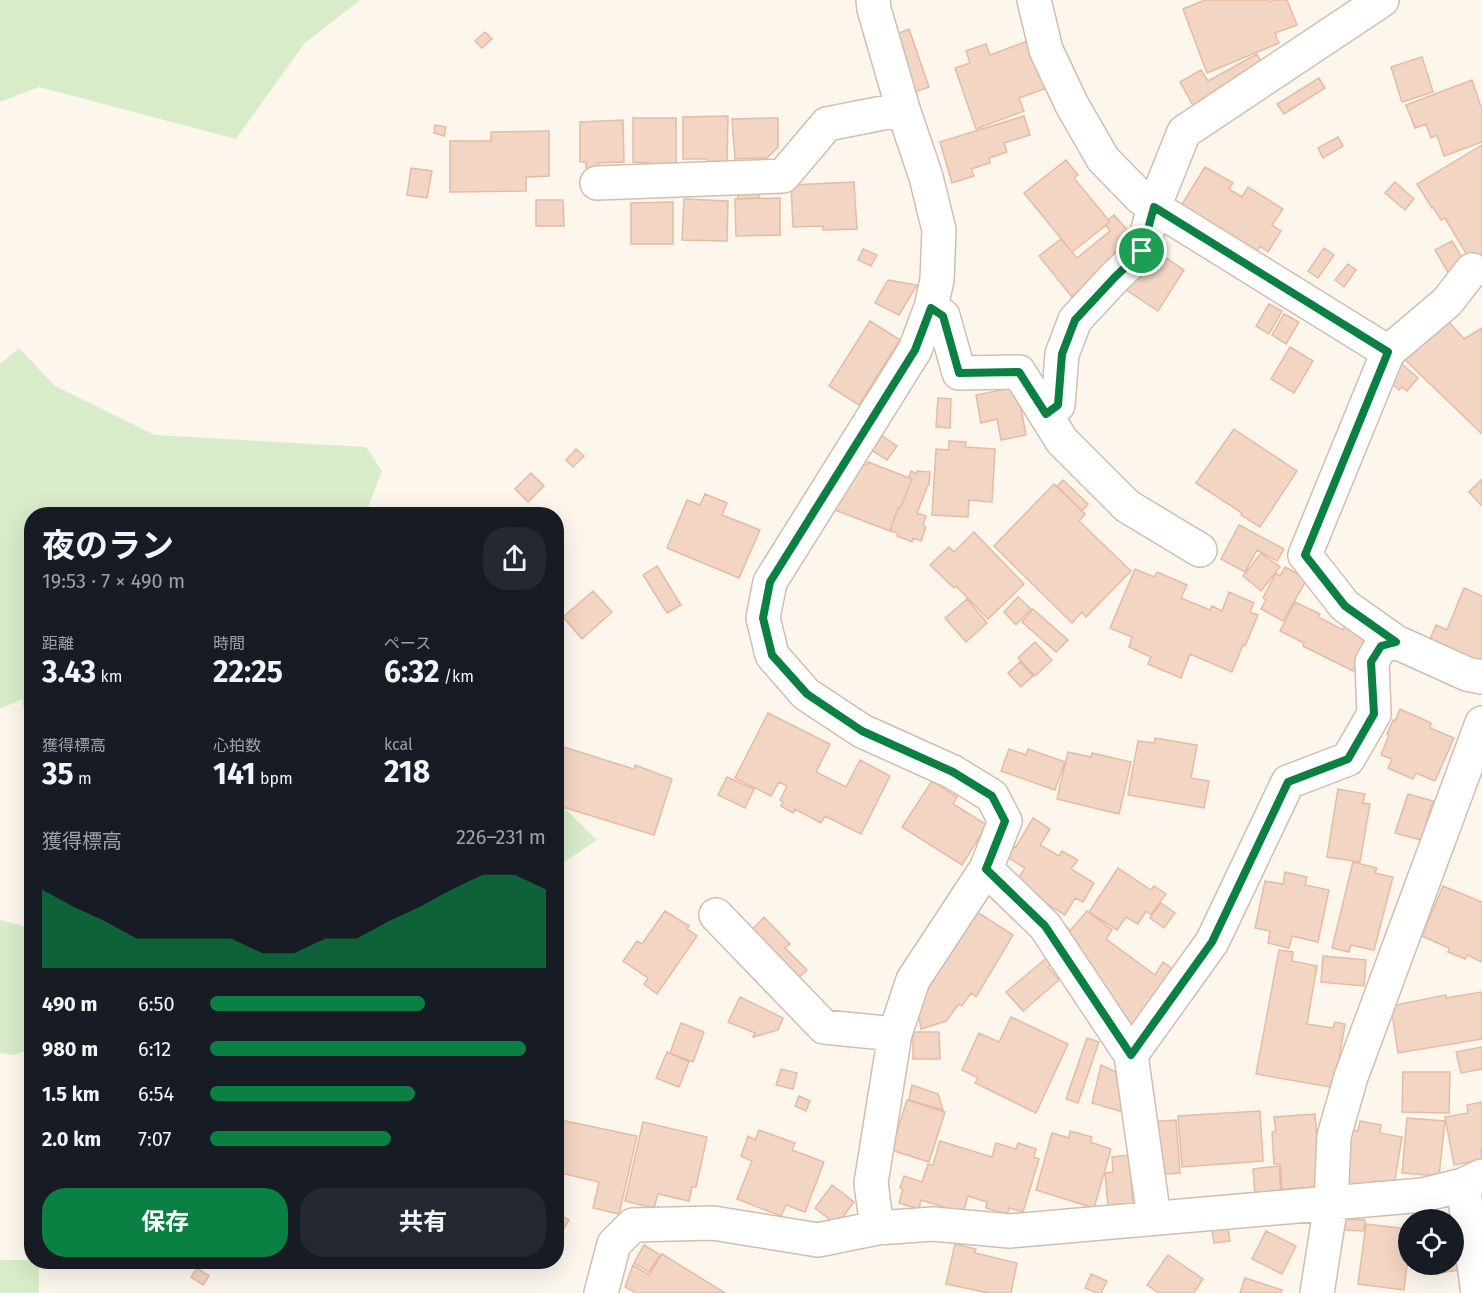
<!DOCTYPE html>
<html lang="ja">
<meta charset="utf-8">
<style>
:root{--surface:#171b24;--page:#242831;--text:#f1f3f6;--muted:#9ea1a6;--accent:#0b8043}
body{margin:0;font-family:"Fira Sans","Noto Sans JP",sans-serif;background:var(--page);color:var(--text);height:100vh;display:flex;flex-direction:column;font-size:22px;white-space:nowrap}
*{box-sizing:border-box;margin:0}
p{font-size:20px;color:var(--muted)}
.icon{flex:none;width:33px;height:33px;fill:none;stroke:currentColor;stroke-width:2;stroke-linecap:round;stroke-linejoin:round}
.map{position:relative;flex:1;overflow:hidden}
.details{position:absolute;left:24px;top:507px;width:540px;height:762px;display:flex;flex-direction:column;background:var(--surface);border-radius:24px;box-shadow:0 6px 24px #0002}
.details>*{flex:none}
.fabs{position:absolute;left:1398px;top:1209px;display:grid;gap:12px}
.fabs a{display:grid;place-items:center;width:66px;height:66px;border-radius:50%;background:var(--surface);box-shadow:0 6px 24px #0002;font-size:30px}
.pin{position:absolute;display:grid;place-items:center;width:51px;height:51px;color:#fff;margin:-26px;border:3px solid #fff;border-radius:50%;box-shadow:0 2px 6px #0007}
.round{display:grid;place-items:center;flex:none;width:63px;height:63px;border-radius:24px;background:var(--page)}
.summary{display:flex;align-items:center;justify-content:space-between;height:102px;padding:0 18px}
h1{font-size:33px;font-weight:700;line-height:45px}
.figures{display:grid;grid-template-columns:repeat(3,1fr);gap:9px;height:102px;padding:6px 18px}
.figures div{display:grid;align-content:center}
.figures b{font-size:30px;font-weight:700}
.figures small{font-size:16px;font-weight:400}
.figures p{font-size:16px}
.chart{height:168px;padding:12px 18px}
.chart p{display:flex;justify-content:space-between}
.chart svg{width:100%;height:108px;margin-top:6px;fill:var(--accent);opacity:.7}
.cta{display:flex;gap:12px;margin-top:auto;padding:12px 18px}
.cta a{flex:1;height:69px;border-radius:24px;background:var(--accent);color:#fff;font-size:24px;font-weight:700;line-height:69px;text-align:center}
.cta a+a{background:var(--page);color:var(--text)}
ul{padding:0 18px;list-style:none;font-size:20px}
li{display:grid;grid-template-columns:96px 72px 1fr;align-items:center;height:45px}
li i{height:15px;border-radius:8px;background:var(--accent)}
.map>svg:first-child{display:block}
</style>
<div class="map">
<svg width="1482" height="1293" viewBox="0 0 1482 1293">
<rect width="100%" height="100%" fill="#fdf6ec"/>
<path fill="#d8ecc9" d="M0 0H360L304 44 236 139 39 87 0 102Z
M19 348 55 386 155 435 366 447 382 471 367 510 369 514H32L31 752 22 699 0 709V364Z
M556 800 597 840 557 867H556Z
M0 920 31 928V1049L13 1055 0 1053Z
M0 1260H31L32 1262H39V1293H0Z"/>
<path fill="#f3d5c3" stroke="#e6bba3" stroke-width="1.5" d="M1205 0H1269L1270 2 1274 0H1287L1297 25 1275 33 1279 43 1207 73 1183 9Z
M909 29 929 87 911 93 892 36Z
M485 32 492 39 482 48 475 41Z
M1030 40 1047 88 1019 98 1024 111 976 129 955 68 970 63 966 51 986 44 990 55Z
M1257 54 1265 69 1195 109 1180 82 1201 70 1208 81Z
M1422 57 1433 92 1402 102 1391 67Z
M1319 78 1325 88 1284 114 1277 104Z
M1472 80 1482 110V142L1444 156 1437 135 1431 138 1426 124 1415 128 1406 105Z
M728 116 727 163 707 164V159H683V117Z
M1024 116 1030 135 1004 143 1007 152 989 158 990 163 971 169 974 176 952 183 940 142Z
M633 118H676V165L650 166V163L633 162Z
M778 118V147L767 158 735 159 732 119Z
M623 120 624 162 598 163V169L586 168V162H580V122Z
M435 125 446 127 444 136 434 133Z
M549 131V176L526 177V191L450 192V141H491V132Z
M1338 137 1343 146 1323 158 1318 148Z
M1482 145V253L1470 260 1445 218 1441 220 1433 207 1432 208 1417 184Z
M1066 160 1078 175 1074 178 1110 222 1072 252 1024 193Z
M1205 167 1233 183 1229 189 1242 197 1248 187 1283 209 1272 225 1281 231 1268 252 1260 246 1256 253 1181 206Z
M411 168 432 171 427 198 407 195Z
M854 182 857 229 823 230V226L793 227 791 185Z
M1395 182 1414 199 1405 210 1385 193Z
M759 192V198L738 199V193Z
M780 198V235L736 236 735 199Z
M684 199 728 201 727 241 682 240Z
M536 200H563L564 226H536Z
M673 202V244H631V203Z
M1114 215 1132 235 1110 262 1072 297 1039 256 1061 239 1077 258 1110 231 1106 225 1110 222 1108 220Z
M1452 241 1466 264 1449 274 1435 250Z
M1148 246 1184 270 1158 311 1122 287Z
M1324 248 1334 255 1318 278 1308 271Z
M863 249 877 255 871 266 858 260Z
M1348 264 1356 270 1344 287 1335 280Z
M888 280 917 285 899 315 875 303Z
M1269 304 1282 311 1269 334 1256 326Z
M1284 314 1299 322 1286 344 1272 335Z
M1442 314 1464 339 1482 328V434L1400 355Z
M870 321 900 340 859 405 829 386Z
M1290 347 1313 361 1294 393 1271 379Z
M1396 359 1418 378 1407 391 1402 387 1399 390 1382 375Z
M1017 387 1026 435 1001 440 997 419 981 423 976 395Z
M938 398 951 399 950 428 936 427Z
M1234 429 1297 471 1260 527 1241 515 1242 513 1196 483Z
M878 433 897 446 887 460 868 448Z
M949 441 966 442 965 447 995 449 992 502 969 500 968 517 932 515 936 449 949 450Z
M576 449 584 456 573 467 566 460Z
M854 461 866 465 868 462 912 479 900 509 898 508 890 531 835 510Z
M911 471 917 474V471L930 472 929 485H928L917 513 926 516 923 525 926 527 921 541 913 538 912 542 897 536 898 533 890 531 898 508 900 509 912 479 909 478Z
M531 473 544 486 528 502 515 489Z
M1482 479V506L1469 492Z
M1063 480 1088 504 1082 511 1057 486Z
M1054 484 1085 514 1079 521 1131 571 1086 617 1082 612 1072 623 994 546Z
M705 494 727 503 722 515 760 530 739 578 667 548 687 500 700 505Z
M1239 525 1284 549 1277 561 1257 550 1245 572 1221 559Z
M974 532 1024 584 988 619 956 586 954 588 930 565 949 547 954 552Z
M1261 553 1280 567 1261 591 1243 576Z
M657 566 681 605 667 613 643 575Z
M1285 567 1307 579 1283 621 1261 609 1266 600 1263 598 1276 573 1280 576Z
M1135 569 1154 577 1157 572 1187 585 1181 598 1210 610 1212 606 1222 611 1229 592 1254 603 1250 612 1258 615 1245 646 1243 645 1232 672 1190 654 1181 678 1148 664 1151 657 1129 647 1132 637 1110 628Z
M1464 588 1482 596V664L1429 641 1436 625 1447 630Z
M593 591 612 612 582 639 563 617Z
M1018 597 1031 609 1016 625 1004 612Z
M967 599 987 623 966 642 945 618Z
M1295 602 1320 614 1318 617 1343 630 1345 625 1370 637 1353 671 1303 646 1304 643 1280 631Z
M1033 609 1068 640 1056 652 1022 622Z
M1035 642 1052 660 1035 676 1018 658Z
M1020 662 1033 676 1021 687 1008 673Z
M1400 709 1431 723 1430 728 1454 738 1435 781 1416 773 1413 779 1388 768 1392 759 1381 755 1389 735 1387 734 1393 720 1395 721Z
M768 713 830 744 816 772 846 787 860 760 890 776 861 834 825 816 821 823 795 809 793 813 781 806 783 802 780 800 787 786 779 782 771 796 735 778Z
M1155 738 1197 745 1191 778 1209 781 1204 808 1128 795 1138 741 1154 743Z
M557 745 634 769 635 765 672 779 654 835 556 805Z
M1009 749 1026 755 1028 749 1065 762 1055 790 1001 771Z
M1068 752 1091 757 1092 753 1131 762 1119 814 1057 799Z
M727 777 754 789 745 808 718 795Z
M932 781 957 797 953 804 987 825 962 865 902 827Z
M1338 789 1365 794 1363 803 1370 804 1360 862 1327 857Z
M1408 794 1433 801 1421 840 1395 833Z
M1033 818 1050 829 1040 845 1059 856 1062 851 1078 860 1071 869 1094 883 1083 902 1075 898 1065 915 1015 884 1025 868 1007 857 1014 846 1016 847Z
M1353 862 1377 868 1375 873 1393 877 1374 950 1351 945 1349 952 1332 948Z
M1118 868 1151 890 1154 886 1166 894 1151 915 1146 911 1138 924 1126 917 1117 930 1089 912Z
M1285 872 1307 877 1305 885 1329 890 1318 942 1292 936 1289 948 1268 943 1270 931 1255 928 1265 881 1283 884Z
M1443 886 1482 902V962L1467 955 1465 959 1448 952 1449 948 1422 936Z
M1161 903 1175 913 1164 928 1150 918Z
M974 910 1013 935 976 997 971 993 962 1006 959 1004 946 1021 921 1029 917 1008Z
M665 911 689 926 687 929 697 936 657 994 644 984 648 978 623 961 637 941 642 944Z
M1087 911 1112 930 1106 939 1155 975 1163 962 1179 974 1123 1046 1055 937 1066 926 1070 931Z
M764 917 790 944 785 948 807 970 793 983 747 935Z
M1279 950 1293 952 1292 961 1317 966 1307 1024 1333 1028 1335 1022 1345 1024 1335 1082H1331L1330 1087 1256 1074Z
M1049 956 1054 962 1048 967 1059 980 1023 1011 1006 992Z
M1323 956 1366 960 1364 986 1321 982Z
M1481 992 1482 1001V1039L1398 1053 1391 1006 1446 995V998Z
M740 997 783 1018 778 1030 753 1037 755 1033 728 1022Z
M1011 1017 1068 1044 1036 1113 975 1083 978 1078 962 1070 979 1033 999 1042Z
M681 1023 704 1032 693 1062 670 1053Z
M913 1032H939L940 1059H913Z
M1087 1038 1099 1042 1078 1103 1066 1099Z
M1482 1047V1069L1461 1073 1456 1052Z
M667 1052 689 1062 679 1087 656 1078Z
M1101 1065 1116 1072 1123 1112 1092 1103Z
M781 1069 797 1073 793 1089 776 1085Z
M1403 1072H1450L1449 1113 1402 1112Z
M912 1085 938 1094 943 1110 909 1100Z
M799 1096 810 1101 806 1111 795 1106Z
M907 1100 945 1112 929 1162 891 1150Z
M1482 1102V1150H1481L1482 1160 1454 1165 1445 1117 1468 1113 1467 1105Z
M1260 1111 1263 1161 1182 1167 1178 1116Z
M1315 1114 1321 1187 1282 1189 1280 1164H1274L1272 1132 1276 1131 1274 1117Z
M1407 1118 1445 1121 1439 1176 1402 1173Z
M556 1119 637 1136 619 1214 593 1208 599 1182 561 1173 559 1182H556Z
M1176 1120 1180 1173 1152 1175 1149 1122Z
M1360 1121 1381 1125 1380 1133 1402 1137 1394 1185 1374 1181 1372 1189 1338 1183 1348 1129 1358 1131Z
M643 1122 707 1137 696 1187H692L689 1201 658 1194 654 1208 625 1201Z
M759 1130 795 1143 792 1150 824 1162 805 1212 786 1205 781 1216 737 1199 752 1161 741 1156 748 1136 755 1140Z
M1070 1131 1092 1137 1090 1142 1111 1149 1094 1208 1036 1190 1052 1133 1069 1138Z
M940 1141 992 1157 996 1143 1016 1149 1018 1143 1036 1149 1034 1157 1039 1159 1023 1212 1009 1208 1007 1214 986 1208 987 1202 968 1196 963 1213 921 1200 919 1209 899 1203 903 1189 900 1188 904 1176 922 1182 928 1164 933 1165Z
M1129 1155 1133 1204 1108 1206 1105 1173 1113 1172 1112 1157Z
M1279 1166 1281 1193 1255 1195 1253 1169Z
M832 1185 854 1202 837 1225 815 1208Z
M556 1213 569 1220 556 1242Z
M1345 1219 1365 1220 1364 1231 1344 1230Z
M1366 1224 1408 1229V1257L1404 1290 1358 1284Z
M1454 1225 1470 1268 1435 1274 1433 1264H1454Z
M1228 1228 1230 1241 1214 1243 1212 1230Z
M1266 1231 1296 1246 1282 1274 1252 1259Z
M955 1244 976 1249 975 1253 1017 1263 1011 1293H989L946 1284Z
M644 1245 660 1255 649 1272 634 1263Z
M662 1254 725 1293H634L635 1292 625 1287 633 1265 649 1275Z
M1168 1255 1203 1279 1194 1293H1159L1147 1285Z
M197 1268 209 1276 203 1285 191 1277Z
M1091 1274 1107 1281 1101 1293H1097L1085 1288Z
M1245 1278 1282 1290 1281 1293H1240Z"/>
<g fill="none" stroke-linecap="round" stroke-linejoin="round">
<g stroke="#d1beb0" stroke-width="36">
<path id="minor" d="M873 0 874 9 903 109 926 177 939 230 937 280 931 307 915 350 770 582 763 618 772 655 806 694 862 731 953 772 992 796 1005 821 986 869 913 980 895 1034 871 1183 877 1228
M1034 0 1046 50 1072 105 1103 159 1140 197 1154 207 1142 251 1114 278 1075 320 1062 354 1058 405 1046 414
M1382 0 1184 132 1154 207 1388 352
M597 183 783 176 827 124 903 109
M931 307 943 316 959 373 1019 372 1062 441 1127 506 1200 550
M1396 642 1345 606 1305 555 1388 352 1447 302 1472 270
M986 869 1045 926 1131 1055 1154 1218
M716 915 824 1027 895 1034
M1131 1055 1212 942 1288 782 1348 759 1374 714 1372 662 1381 646 1396 642 1467 674 1482 677
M1463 1185 1478 1293
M601 1293 614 1244 633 1225 713 1223 818 1240 877 1228 933 1224 1010 1231 1423 1195 1463 1185 1482 1176
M1317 1293 1331 1204 1334 1136 1351 1077 1482 723"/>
</g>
<use href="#minor" stroke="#fff" stroke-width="33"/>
</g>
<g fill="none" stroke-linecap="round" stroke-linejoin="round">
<g stroke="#fff" stroke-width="12">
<path id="route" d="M1154 207 1388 352 1305 555 1345 606 1396 642 1381 646 1371 662 1374 714 1348 759 1288 782 1212 942 1131 1055 1045 926 986 869 1005 821 992 796 953 772 862 731 807 694 772 655 763 618 770 582 915 350 931 308 943 316 959 373 1019 372 1046 414 1058 405 1062 354 1075 320 1114 278 1142 251Z"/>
</g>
<use href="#route" stroke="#0b8043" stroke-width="8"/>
</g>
</svg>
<div class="fabs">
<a><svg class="icon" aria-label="locate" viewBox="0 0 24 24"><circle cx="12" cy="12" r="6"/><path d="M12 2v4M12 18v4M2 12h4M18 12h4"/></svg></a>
</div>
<div class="pin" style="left:1142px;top:251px;background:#1e9e55"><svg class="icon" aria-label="arrive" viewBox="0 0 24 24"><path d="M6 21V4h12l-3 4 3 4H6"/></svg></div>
<section class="details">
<div class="summary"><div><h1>夜のラン</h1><p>19:53 · 7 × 490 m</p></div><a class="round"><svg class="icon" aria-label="share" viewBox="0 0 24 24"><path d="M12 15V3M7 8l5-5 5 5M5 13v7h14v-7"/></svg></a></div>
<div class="figures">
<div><p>距離</p><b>3.43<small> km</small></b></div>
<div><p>時間</p><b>22:25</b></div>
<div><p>ペース</p><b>6:32<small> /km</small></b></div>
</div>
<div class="figures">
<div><p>獲得標高</p><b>35<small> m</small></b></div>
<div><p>心拍数</p><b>141<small> bpm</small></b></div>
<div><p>kcal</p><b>218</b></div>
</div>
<div class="chart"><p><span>獲得標高</span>226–231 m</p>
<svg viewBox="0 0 160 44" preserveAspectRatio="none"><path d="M0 44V12L10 19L20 25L30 32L40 32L50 32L60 32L70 38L80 38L90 32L100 32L110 25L120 19L130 12L140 6L150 6L160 12V44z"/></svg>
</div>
<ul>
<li><b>490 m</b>6:50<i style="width:64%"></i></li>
<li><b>980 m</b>6:12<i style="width:94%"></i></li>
<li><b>1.5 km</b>6:54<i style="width:61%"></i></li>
<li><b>2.0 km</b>7:07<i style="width:54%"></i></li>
</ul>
<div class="cta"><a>保存</a><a>共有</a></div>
</section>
</div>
